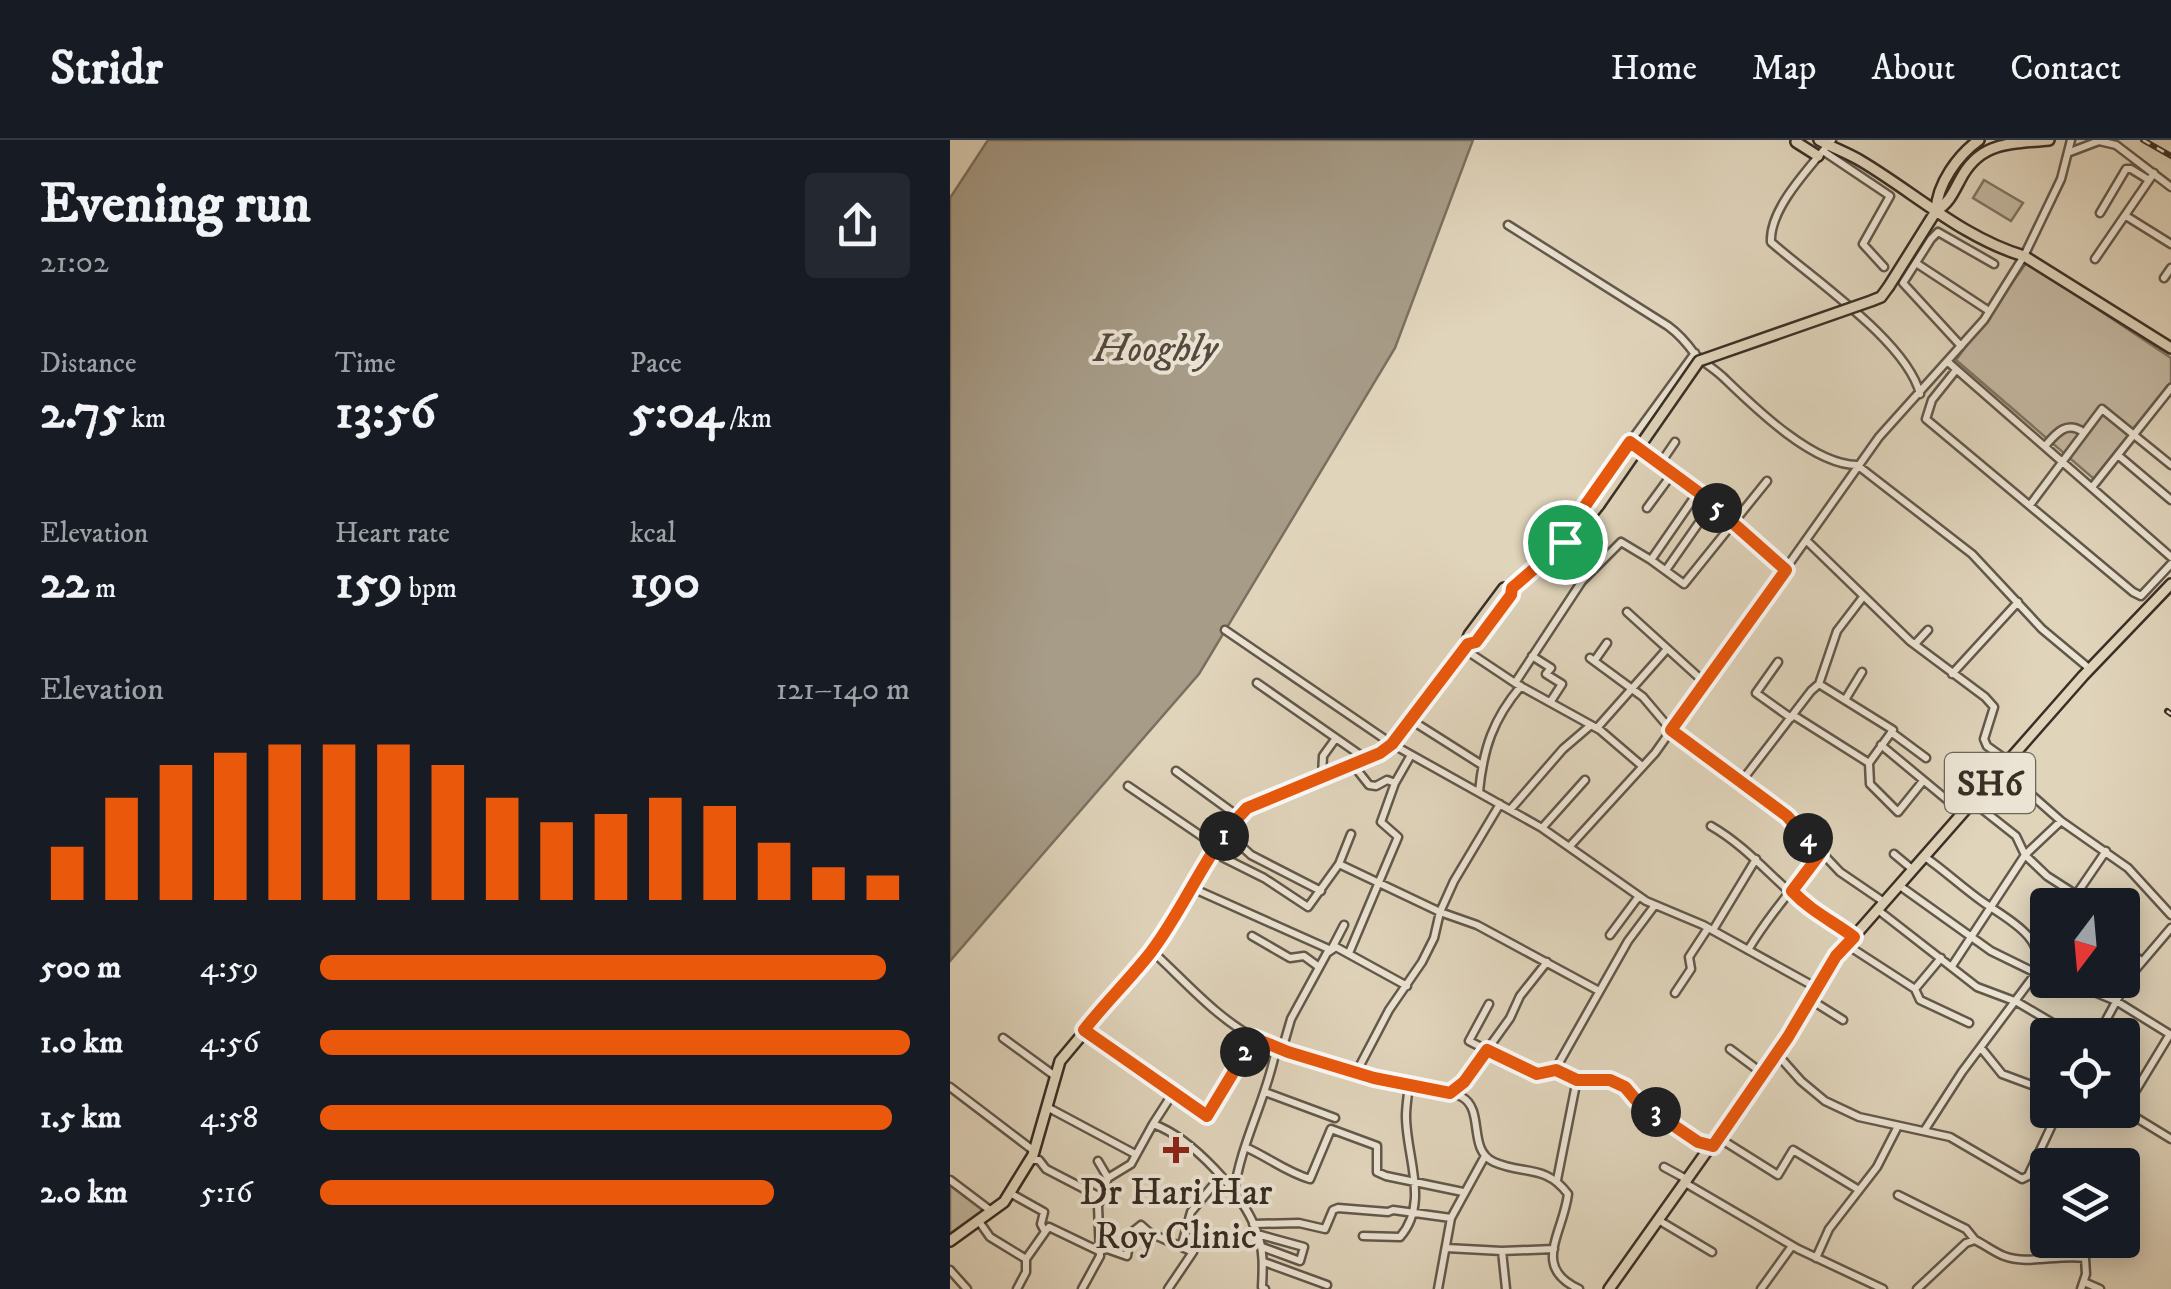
<!DOCTYPE html>
<meta charset="utf-8">
<style>
:root{--surface:#171b24;--page:#242831;--text:#f1f3f6;--muted:#9ea1a6;--line:#363941;--accent:#ea580c}
body{margin:0;font-family:"IM FELL DW Pica",serif;background:var(--page);color:var(--text);height:100vh;display:flex;flex-direction:column;font-size:38px;white-space:nowrap}
*{box-sizing:border-box;margin:0}
p{font-size:32px;color:var(--muted)}
.icon{flex:none;width:55px;height:55px;fill:none;stroke:currentColor;stroke-width:2;stroke-linecap:round;stroke-linejoin:round}
.map{position:relative;flex:1;overflow:hidden}
.drawer{display:flex;flex-direction:column;background:var(--surface);width:950px}
.drawer>*{flex:none}
.needle{width:65px;rotate:196deg}
.buttons{position:absolute;left:1080px;top:748px;display:grid;gap:20px}
.buttons a{display:grid;place-items:center;width:110px;height:110px;border-radius:10px;background:var(--surface);box-shadow:0 5px 25px #0003;font-size:50px}
.pin{position:absolute;display:grid;place-items:center;width:85px;height:85px;color:#fff;margin:-42px;border:5px solid #fff;border-radius:50%;box-shadow:0 2px 10px #0007}
.km{position:absolute;width:50px;height:50px;margin:-25px;border-radius:50%;background:#222;color:#fff;font-size:28px;line-height:50px;text-align:center}
.round{display:grid;place-items:center;flex:none;width:105px;height:105px;border-radius:10px;background:var(--page)}
.head{display:flex;align-items:center;justify-content:space-between;height:170px;padding:0 40px}
h1{font-size:55px;font-weight:700;line-height:75px}
.figures{display:grid;grid-template-columns:repeat(3,1fr);gap:15px;height:170px;padding:10px 40px}
.figures div{display:grid;align-content:center}
.figures b{font-size:50px;font-weight:700}
.figures small{font-size:28px;font-weight:400}
.figures p{font-size:28px}
.chart{height:280px;padding:20px 40px}
.chart p{display:flex;justify-content:space-between}
.chart svg{width:100%;height:180px;margin-top:10px;stroke:var(--accent);stroke-width:6}
ul{padding:0 40px;list-style:none;font-size:32px}
li{display:grid;grid-template-columns:160px 120px 1fr;align-items:center;height:75px}
li i{height:25px;border-radius:12px;background:var(--accent)}
header{display:flex;align-items:center;gap:60px;box-sizing:border-box;height:140px;padding:0 50px;background:var(--surface);border-bottom:2px solid var(--line)}
header strong{font-size:48px}
nav{display:flex;gap:55px;margin-inline-start:auto;font-size:35px}
main{display:flex;flex:1;min-height:0}
.map>svg:first-child{display:block}
</style>
<header>
<strong>Stridr</strong>
<nav><a>Home</a><a>Map</a><a>About</a><a>Contact</a></nav>
</header>
<main>
<section class="drawer">
<div class="head"><div><h1>Evening run</h1><p>21:02</p></div><a class="round"><svg class="icon" aria-label="share" viewBox="0 0 24 24"><path d="M12 15V3M7 8l5-5 5 5M5 13v7h14v-7"/></svg></a></div>
<div class="figures">
<div><p>Distance</p><b>2.75<small> km</small></b></div>
<div><p>Time</p><b>13:56</b></div>
<div><p>Pace</p><b>5:04<small> /km</small></b></div>
</div>
<div class="figures">
<div><p>Elevation</p><b>22<small> m</small></b></div>
<div><p>Heart rate</p><b>159<small> bpm</small></b></div>
<div><p>kcal</p><b>190</b></div>
</div>
<div class="chart"><p><span>Elevation</span>121–140 m</p>
<svg viewBox="0 0 160 44" preserveAspectRatio="none"><path d="M5 44V31M15 44V19M25 44V11M35 44V8M45 44V6M55 44V6M65 44V6M75 44V11M85 44V19M95 44V25M105 44V23M115 44V19M125 44V21M135 44V30M145 44V36M155 44V38"/></svg>
</div>
<ul>
<li><b>500 m</b>4:59<i style="width:96%"></i></li>
<li><b>1.0 km</b>4:56<i style="width:100%"></i></li>
<li><b>1.5 km</b>4:58<i style="width:97%"></i></li>
<li><b>2.0 km</b>5:16<i style="width:77%"></i></li>
</ul>
</section>
<div class="map">
<svg width="1221" height="1149" viewBox="0 0 1221 1149">
<rect width="100%" height="100%" fill="#e0d4bb"/>
<filter id="stains"><feTurbulence type="fractalNoise" baseFrequency=".002" numOctaves="4"/><feColorMatrix values="0 0 0 0 .2 0 0 0 0 .09 0 0 0 0 .02 0 0 0 .5 -.17"/></filter>
<radialGradient id="worn" r=".72"><stop offset=".6" stop-color="#630" stop-opacity="0"/><stop offset="1" stop-color="#630" stop-opacity=".3"/></radialGradient>
<path fill="#c4b8a2" stroke="#7e7464" stroke-width="2.5" d="M1034 40 1073 63 1061 81 1023 58Z
M1077 122 1221 218V242L1144 339 1006 220Z
M0 1041 41 1071 0 1105Z"/>
<path fill="#a79c88" stroke="#7b7060" stroke-width="2.5" d="M38 0H523L445 208 249 534 0 821V58Z"/>
<g fill="none" stroke-linecap="round" stroke-linejoin="round">
<g stroke="#63584a" stroke-width="11">
<path id="minor" d="M882 0C862 25 819 68 821 102 863 139 957 202 970 254
M873 11 940 56 913 104 934 127
M1120 12 1149 1 1166 5 1221 47
M1150 73 1176 29H1181L1199 40
M1176 76 1221 104
M558 85 718 186C729 194 736 202 744 213 752 222 765 229 774 238 804 267 863 325 907 325L1022 414 1092 489 1140 529
M1145 119 1204 33
M966 123 1039 171
M1214 138 1221 128
M1011 206 953 143 981 99 988 92 1044 124
M998 222 1221 417
M1006 230 982 260 976 279 1183 452 1191 456 1221 424
M680 302 745 213
M1096 305C1107 292 1117 281 1133 292
M1169 316 1221 360
M710 324 725 302
M1143 346 1221 248
M748 352 701 420 734 444 817 341
M1080 365 1152 269 1221 325
M697 368 722 334
M615 399 618 389 680 302 748 352 836 430
M857 401 960 501 1035 557 1044 567 1034 599 1037 606 1058 621
M716 430 762 364
M677 472 754 542
M275 490 442 604 592 688 696 761 753 785 867 848
M965 504 978 490
M514 509 565 543 650 590 692 626
M582 516 601 528 596 534 612 544 601 561
M640 518 693 557 721 590 742 608 837 676 890 732 934 762
M645 520 657 503
M828 522 806 553 841 578
M1002 534 1068 462
M307 543 416 619
M565 543 632 441 671 402 701 420
M869 544 887 491 913 457
M895 560 912 532
M461 580 532 625
M647 588 717 509
M941 592 976 618
M931 605 1013 673
M919 623 920 644 948 672 973 641
M404 626 419 645 426 646 437 640 445 643
M1052 629 1111 681 1178 728 1221 775
M226 631 289 677
M372 636 373 616 386 598
M791 642 861 551 869 544 943 590 919 623 843 575
M178 646 266 706
M529 652C533 609 543 579 571 546
M1023 662 1066 696 1075 715 1097 736 1125 754
M560 670 613 609 641 585
M761 686C801 709 827 745 864 772 876 782 891 787 904 797
M592 688 635 640
M277 693 301 715 371 751
M620 706 705 613 929 297 1034 180 1074 116 1111 39 1121 0
M262 712 314 738 358 767 389 724 401 694
M944 714 962 729
M389 724 490 772 527 785 649 851
M950 746 1041 811 1086 833C1098 798 1057 779 1033 762 1013 748 995 731 975 717
M240 747 381 810 394 785
M1119 765 1156 711
M928 770 1027 847 1067 862 1123 895
M763 790 806 719
M660 795 689 756
M302 796 340 818 354 816 369 827
M1172 804 1192 822 1221 788
M897 805 965 849 991 818
M798 810C820 774 844 747 870 714
M1098 810 1090 821 1098 827
M202 811C234 840 267 879 307 899 342 917 384 928 422 937 450 944 486 943 512 957 535 970 517 1010 544 1022 573 1035 596 1024 618 1054 613 1094 581 1127 629 1149
M399 813 448 697 431 682 445 643 461 615
M1002 826 1075 715 1111 681
M1115 840 1166 861 1221 895
M965 849 970 860 1019 883
M725 853 741 829 739 817 758 788
M861 860 893 880
M539 864 519 901 537 910 560 878 570 856 597 822
M136 891 257 976 304 898
M1148 895 1180 836 1192 822
M53 898 105 936
M1031 908 1052 934 1098 951
M780 909 812 933
M827 914 851 941 875 961 909 977 1000 997 1072 1039 1078 1036 1109 970
M605 930 678 801 705 765
M406 933 439 870 472 822 484 798 490 772 504 741 550 664
M627 939 660 940 675 947 686 960 748 1002 763 1006
M0 947 84 1011
M315 952 385 978
M500 953 514 941 537 910 587 934 605 930 627 939 607 1040
M97 967 185 1014
M1172 969 1221 999
M1174 970 1220 894
M203 984 223 953
M974 991 1012 932 1086 833
M769 998 828 1035 843 1010 909 1050
M295 1007C318 1017 336 1032 360 1039L381 989 427 1006V1032L436 1036 513 1052
M80 1020H89L96 1029 150 1057
M148 1021 158 1038
M714 1027 738 1040
M0 1040 41 1071
M737 1044 848 1109 933 1149
M284 1053C290 1005 315 962 325 914L332 910 341 879 377 813 386 807 457 846
M948 1055 1016 1089 1025 1100
M28 1080 40 1097 76 1119 95 1092 91 1084 94 1072 60 1053
M710 1081 762 1112
M303 1084 349 1083 375 1089 383 1070 388 1068 438 1072 443 1070 501 1078
M95 1092 99 1087 149 1111 157 1109 177 1116 181 1093 191 1085 200 1093 243 1112 218 1149
M307 1094 354 1107 350 1121 312 1107
M413 1096 450 1097C480 1063 456 1017 456 976 456 966 458 955 459 944
M232 1104 241 1072 270 1037
M496 1108 552 1111 604 1109
M552 1111 556 1149
M866 1118 879 1089 927 1027 947 988
M314 1122 377 1145
M0 1130 17 1149
M1134 1142 1150 1149
M67 1149 76 1132V1119
M132 1149 150 1116 148 1066 158 1038 181 1024 203 984C242 998 293 1053 307 1092 314 1110 313 1128 312 1147L315 1149
M488 1149 501 1078 535 1016
M811 1149 842 1106
M967 1149 1016 1103 1025 1100C1035 1105 1044 1112 1054 1116 1077 1125 1109 1114 1135 1118L1136 1134 1131 1149"/>
</g>
<g stroke="#392f25" stroke-width="14">
<path id="major" d="M869 0C883 8 898 13 911 21 965 53 1013 98 1074 116L1221 208
M846 2 868 16
M986 71C987 44 1008 15 1029 0
M939 146 986 71C999 63 1003 53 1010 40 1030 1 1060 4 1099 0
M518 504 526 501 561 455 562 448
M0 1101 54 1062 83 1015 110 921 202 811 260 714 297 668 430 613 442 604 514 509 519 495 554 448H562C591 421 624 398 649 365
M659 1149 838 897 886 817 1133 536 1221 444"/>
</g>
<use href="#minor" stroke="#ebe3d3" stroke-width="6"/>
<use href="#major" stroke="#e0d4bb" stroke-width="9"/>
<g stroke="#392f25" stroke-width="6">
<path id="rail" d="M1193 0 1221 16
M1217 571 1221 574"/>
</g>
<use href="#rail" stroke="#ebe3d3" stroke-width="2.5" stroke-dasharray="8" stroke-linecap="butt"/>
<g stroke="#392f25" stroke-width="14" stroke-linecap="butt">
<path id="major-bridge" d="M649 365 749 221 921 161 931 157 939 146"/>
</g>
<use href="#major-bridge" stroke="#e0d4bb" stroke-width="9"/>
</g>
<g fill="none" stroke-linecap="round" stroke-linejoin="round">
<g stroke="#fff" stroke-width="20">
<path id="route" d="M680 302 748 352 836 430 721 590 837 676 870 714 842 751C862 772 881 780 904 797L886 816 838 897 763 1006 748 1002 686 960 675 947 660 940H627L606 930 587 934 537 910 514 942 500 953 424 938 338 912 304 898 257 976 134 890C155 863 180 839 201 812 236 766 256 710 297 668L430 613 442 604 518 504 526 502 561 455 562 448 615 402 618 390Z"/>
</g>
<use href="#route" stroke="#ea580c" stroke-width="12"/>
</g>
<path fill="#8f2418" stroke="#ebe3d3" stroke-width="4" d="M221 995h10v10h10v10h-10v10h-10v-10h-10v-10h10z"/>
<g text-anchor="middle" stroke-width="8" stroke-linejoin="round" paint-order="stroke">
<rect fill="#ebe3d3" stroke="#6e6559" stroke-width="2.5" x="995" y="613" width="90" height="60" rx="8"/>
<g font-size="35" font-weight="bold" fill="#392f25">
<text x="1040" y="655">SH6</text>
</g>
<g font-size="38" fill="#392f25" stroke="#ebe3d3">
<text x="226" y="1064">Dr Hari Har<tspan x="226" dy="44">Roy Clinic</tspan></text>
</g>
<g font-size="40" font-style="italic" fill="#544a3e" stroke="#ebe3d3">
<text x="205" y="221">Hooghly</text>
</g>
</g>
<rect width="100%" height="100%" filter="url(#stains)"/>
<rect width="100%" height="100%" fill="url(#worn)"/>
</svg>
<div class="buttons">
<a><svg class="needle" viewBox="-14 -14 28 28"><path d="M0-13l5 13h-10z" fill="#e53935"/><path d="M0 13l5-13h-10z" fill="#9ea1a6"/></svg></a>
<a><svg class="icon" aria-label="locate" viewBox="0 0 24 24"><circle cx="12" cy="12" r="6"/><path d="M12 2v4M12 18v4M2 12h4M18 12h4"/></svg></a>
<a><svg class="icon" aria-label="layers" viewBox="0 0 24 24"><path d="M12 4l9 5-9 5-9-5zM3 14l9 5 9-5"/></svg></a>
</div>
<div class="pin" style="left:615px;top:402px;background:#1e9e55"><svg class="icon" aria-label="arrive" viewBox="0 0 24 24"><path d="M6 21V4h12l-3 4 3 4H6"/></svg></div>
<b class="km" style="left:274px;top:696px">1</b>
<b class="km" style="left:295px;top:912px">2</b>
<b class="km" style="left:706px;top:972px">3</b>
<b class="km" style="left:858px;top:698px">4</b>
<b class="km" style="left:767px;top:368px">5</b>
</div>
</main>
